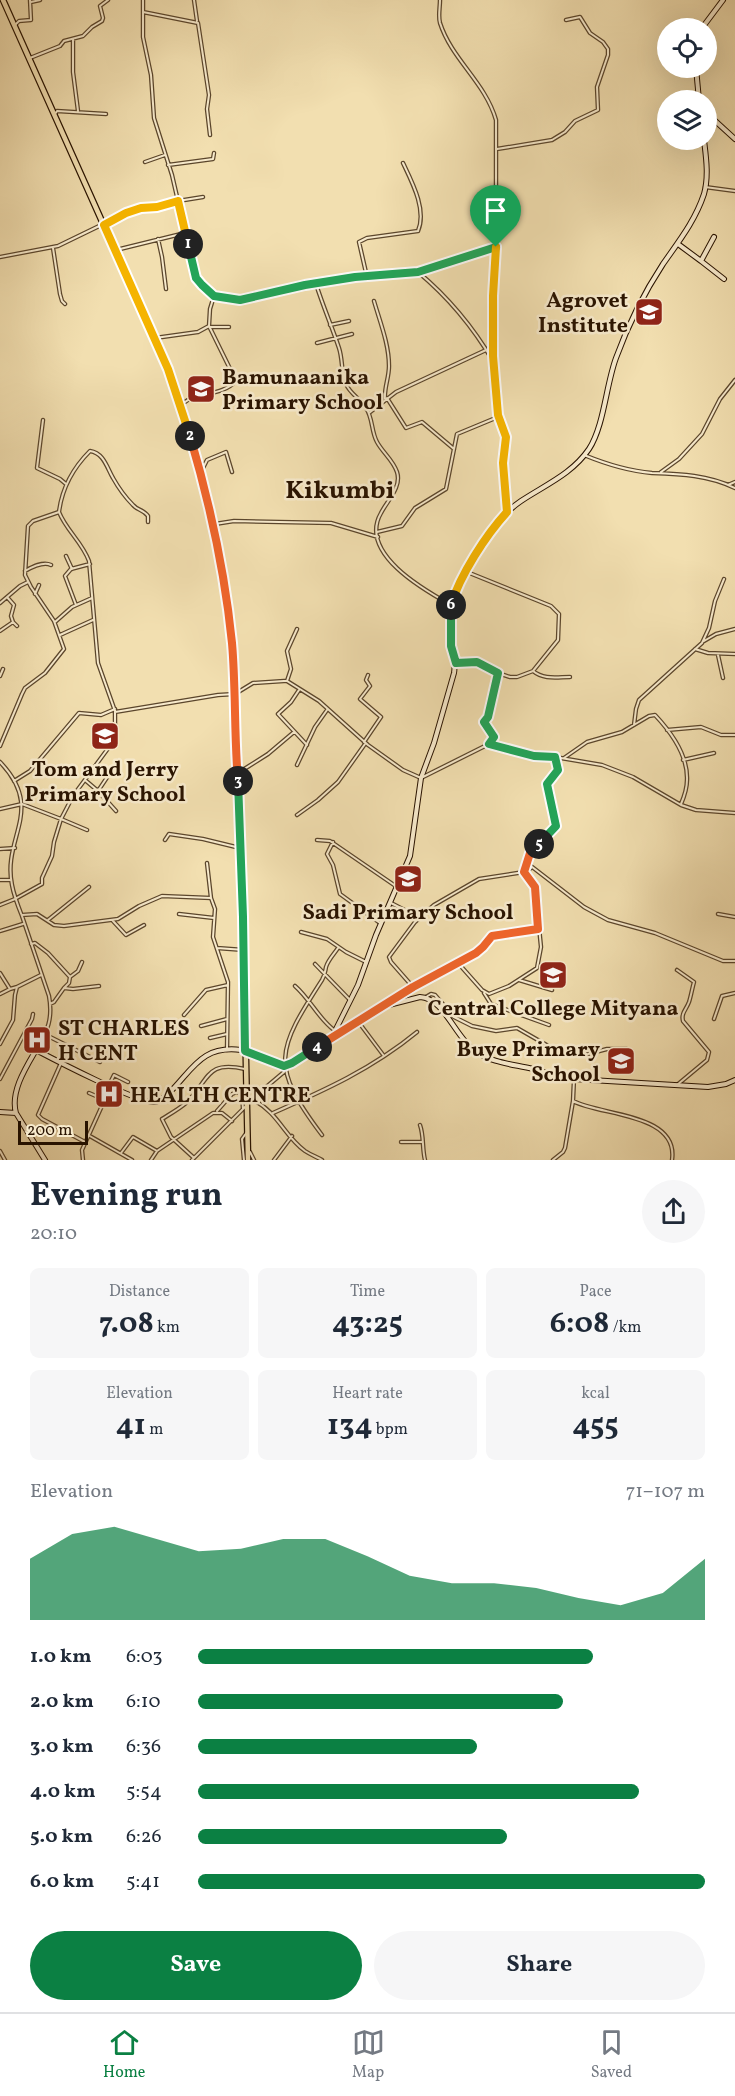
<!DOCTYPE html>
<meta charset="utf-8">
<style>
:root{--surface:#fff;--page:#f6f6f7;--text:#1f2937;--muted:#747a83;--line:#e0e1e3;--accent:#0b8043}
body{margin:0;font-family:Vollkorn,serif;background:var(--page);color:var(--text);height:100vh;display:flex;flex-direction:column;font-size:22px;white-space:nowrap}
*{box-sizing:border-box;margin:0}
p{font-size:20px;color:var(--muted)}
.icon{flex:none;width:33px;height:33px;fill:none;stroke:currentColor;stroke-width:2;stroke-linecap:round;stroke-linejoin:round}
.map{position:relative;height:1160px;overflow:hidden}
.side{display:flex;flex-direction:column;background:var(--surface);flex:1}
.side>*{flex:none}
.tools{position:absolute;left:657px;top:18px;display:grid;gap:12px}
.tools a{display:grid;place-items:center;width:60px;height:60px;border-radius:50%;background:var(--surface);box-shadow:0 6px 24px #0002;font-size:30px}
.scale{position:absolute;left:18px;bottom:15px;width:70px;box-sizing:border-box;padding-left:6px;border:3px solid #291300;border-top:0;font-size:16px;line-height:21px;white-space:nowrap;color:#291300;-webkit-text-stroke:4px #f7eacc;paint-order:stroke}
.pin{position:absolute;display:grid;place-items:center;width:51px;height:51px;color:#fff;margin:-62px -26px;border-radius:50% 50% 50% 0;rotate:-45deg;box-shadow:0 0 6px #0007}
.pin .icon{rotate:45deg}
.km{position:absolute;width:30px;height:30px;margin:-15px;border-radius:50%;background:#222;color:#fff;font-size:16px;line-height:30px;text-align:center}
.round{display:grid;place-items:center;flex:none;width:63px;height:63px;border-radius:32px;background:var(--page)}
.head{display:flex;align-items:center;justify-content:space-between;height:102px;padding:0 30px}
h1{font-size:33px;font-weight:700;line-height:45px}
.figures{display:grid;grid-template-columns:repeat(3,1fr);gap:9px;height:102px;padding:6px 30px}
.figures div{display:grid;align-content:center;border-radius:9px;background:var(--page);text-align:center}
.figures b{font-size:30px;font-weight:700}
.figures small{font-size:16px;font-weight:400}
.figures p{font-size:16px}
.chart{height:168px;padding:12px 30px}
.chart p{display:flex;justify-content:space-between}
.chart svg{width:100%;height:108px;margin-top:6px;fill:var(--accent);opacity:.7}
.primary-button{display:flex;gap:12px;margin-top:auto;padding:12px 30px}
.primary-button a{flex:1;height:69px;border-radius:36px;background:var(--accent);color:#fff;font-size:24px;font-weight:700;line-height:69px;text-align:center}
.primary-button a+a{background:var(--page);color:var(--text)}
ul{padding:0 30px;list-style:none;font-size:20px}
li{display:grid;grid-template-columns:96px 72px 1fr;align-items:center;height:45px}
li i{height:15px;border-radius:8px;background:var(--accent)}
.menu{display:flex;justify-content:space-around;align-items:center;height:84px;border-top:2px solid var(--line);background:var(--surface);font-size:16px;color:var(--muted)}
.menu a{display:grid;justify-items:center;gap:3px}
.menu .on{color:var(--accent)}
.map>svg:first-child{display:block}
</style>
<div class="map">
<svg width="735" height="1160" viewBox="0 0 735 1160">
<rect width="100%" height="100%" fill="#f2dfb0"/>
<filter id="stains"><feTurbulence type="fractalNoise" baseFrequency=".00333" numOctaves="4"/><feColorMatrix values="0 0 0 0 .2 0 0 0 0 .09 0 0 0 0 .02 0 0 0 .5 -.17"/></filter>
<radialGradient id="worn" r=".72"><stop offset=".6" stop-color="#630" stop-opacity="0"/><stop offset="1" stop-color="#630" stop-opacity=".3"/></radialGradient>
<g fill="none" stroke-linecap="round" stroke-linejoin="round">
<g stroke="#5b462c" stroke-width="4.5">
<path id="street" d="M143 0V37L151 75 154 118 172 175 178 201 203 197
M194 0 197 21
M440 0C440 8 438 16 440 23 452 60 485 82 496 120V247L493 296V356L498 415 507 443 503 463 507 512
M31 2 40 0
M143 12 198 23 209 95 207 109 210 135
M15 25 19 21 31 20 30 0
M73 39V72L78 111
M30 58 60 46 64 41 83 36 92 27 102 21 103 18 100 6 108 0
M55 114 57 111 106 114
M497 149 552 140 565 132 575 121 598 110 597 87 608 55V49L603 42 590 33 580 17 566 20
M145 162 165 155
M168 165 213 159 214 153
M705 187 735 191
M158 239 162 257 166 289
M53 248 60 294 62 301 65 304
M116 250 185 233
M0 257 58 246 126 213 141 208 157 207 178 201 196 278 210 293 229 300H240L305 285 355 277 418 272 496 247
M418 272C448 297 473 327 493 361
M367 277 359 242 367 238 418 231C427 210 412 182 403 163
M316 284C323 306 332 327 339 348 343 360 341 373 346 384 350 394 361 399 366 408 373 418 371 431 377 442 383 453 393 460 397 472 402 487 387 501 381 513 358 553 424 590 451 605
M374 301C380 322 389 344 389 366 389 378 384 388 385 399
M330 325 349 321
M210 327H229
M155 338 198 332 209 326
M317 343 352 334
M387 398 406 428 422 422 454 449
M182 404C197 391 221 397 236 381L209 326 210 309 214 296
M369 413 396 392 486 350
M43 420 37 468 60 479 66 484
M584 455C606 464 628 471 652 473 681 474 708 475 735 488
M201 472 207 460 226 452 232 472
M661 472 679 459 702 434 720 399 735 380
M728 485 735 482
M215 524 234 521 331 523 378 537
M377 532 402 526 415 508 446 489 457 434 498 417
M66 556 72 569
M25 571C32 567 43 561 51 565
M35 594 39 585
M7 597 14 605 11 616 13 622
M0 603 20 586 28 582
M76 605 65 576 71 569 90 564
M55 622 72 607 92 598
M0 631 13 622 17 626
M60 635 93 620
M704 641 716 634 735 629
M695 649 708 653 735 654
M718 655 723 678
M456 663 477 662 498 673 510 677H517L533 671 558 640 559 614 551 606 467 572
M533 671C544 680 557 677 570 677
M0 676 3 669
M287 681 291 669 287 651 297 629
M299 690 291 702 278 714 307 745
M115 711 98 663 89 561C82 542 66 530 59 512 62 488 73 468 90 451 104 453 107 468 113 478 118 487 126 498 133 505 137 510 144 510 148 516V522
M634 725 636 709 639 700 702 643 709 628 715 601 724 579
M667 730 701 727 721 735H735
M364 742 381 717 360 699 370 686 366 680 368 675
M489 744 494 737 484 722 487 717 498 673
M0 746 22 694 25 688 45 673 64 649 54 621 31 587 25 575 28 526 33 521 59 512
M564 758 587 742 622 732 649 716 655 715C671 732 688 756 687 780 687 788 684 797 681 804
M683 760 714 753
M0 762C46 810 2 837 12 885 14 896 18 906 22 916 31 943 40 969 49 996 53 1018 48 1031 36 1050
M297 765 315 727 327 710
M238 773 268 754 294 732
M85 780 98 791 116 811
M14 781 30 771 79 713 101 715 115 709
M98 791 118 761
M0 809 22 804 61 819 73 796 115 739V712L218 695 235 694 253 683 284 681H287L319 701 368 745 403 770 421 778 489 744 534 755 555 757 602 765 633 777 681 805 696 810 735 813
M297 815 318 800 338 782 365 744
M165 840 169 834 203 839 240 848
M317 840 330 841 397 887
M333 842 327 854 333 865 340 894 380 923
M0 849 15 848
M207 863 211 898
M527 863 584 907 608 920 655 933 723 961H735
M525 869 531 850 556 826 547 784 558 770 555 758
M0 880H11
M391 903 418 917
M0 905 15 899 42 884V878L52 856 54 842 61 819 87 830
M179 914 214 918
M718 914 735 917
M22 915 37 914 54 925 64 926 118 919 139 906 162 896 211 898 215 909 213 937 228 982 227 1050
M48 920 89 887
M113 921 126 935 144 925
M0 931 23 924
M301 932 327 939 346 952 366 962
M31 944 35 943 48 953 70 977
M217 948 244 950
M458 963 482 990 489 994 509 986 537 968 541 947 535 887 524 872
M315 964 349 999
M0 973 10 989 17 987
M519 980 552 990
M295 986C310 999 318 1018 334 1030
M413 987 391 962 389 957 415 922 434 905 479 879 524 872 531 868
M64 988 69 983 70 977 78 971 82 962
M484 993 491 1004 549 1025
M0 994 10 989
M426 997 431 994 435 995 454 1017 472 1026 496 1031 517 1028 564 1055 588 1054 607 1049H627
M50 1004 54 1002 64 988 73 989 99 986
M383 1005 476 953 483 947 492 936 538 929
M184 1015 206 990 228 985
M714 1019 722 996 735 993
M357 1020 384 1056
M201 1026 227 1019
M46 1035 100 1062
M210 1038 227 1034
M0 1044 13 1020 15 995 17 987 41 975
M61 1063 38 1115 42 1119 85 1142
M0 1079 32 1019 33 1014
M109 1085 114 1075 128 1082
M677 1085 707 1060 709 1052 683 1021C681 1013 686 1010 689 1002 691 996 692 989 694 982L677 970
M89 1093 103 1099
M252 1099C279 1113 284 1136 305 1151 311 1155 317 1157 322 1160
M252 1099 284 1072
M573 1101C601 1116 679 1113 672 1160
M217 1111 232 1094 237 1092 242 1094 243 1109
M273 1113C325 1090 372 1069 417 1032
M420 1125C424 1136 422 1148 425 1160
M88 1135 132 1160
M322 1135C269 1065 277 1050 322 980 325 975 325 972 326 967 328 960 334 954 338 948
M401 1142H422
M0 1151 5 1160
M250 1152 254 1160
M121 1153 133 1137 157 1151
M194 1158 171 1137 162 1119C170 1114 179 1109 186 1103 210 1080 205 1060 245 1069
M83 1160 82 1150 110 1088
M151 1160 157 1151 213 1113H222L232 1121
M192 1160 246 1106
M244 1160 242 1139 247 1132
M274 1160 292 1136
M553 1160 563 1152 565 1148 573 1101 574 1079"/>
</g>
<g stroke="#291300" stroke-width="6">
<path id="secondary" d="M702 28 723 0
M696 68 699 100
M706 109 712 118 735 139
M678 244 701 261 714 237
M701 261 724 279
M332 1037 358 985 376 935 410 856 421 778 434 743 454 673C456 663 452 656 451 646 450 635 448 621 450 610 452 589 484 539 498 523 505 514 512 507 521 501 545 485 572 474 589 449 604 426 606 385 616 358 628 325 644 293 663 264 679 241 695 221 704 194 709 176 706 157 704 140
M0 1112 16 1113 45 1160
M16 1113C10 1092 26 1067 36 1050 55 1060 138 1103 154 1102 161 1102 165 1096 170 1092 193 1069 202 1045 241 1050 253 1052 271 1062 284 1066H289L377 1008 420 997C444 998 455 1037 475 1051 492 1063 512 1064 533 1069 547 1073 559 1077 574 1079L708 1087 726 1084 735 1080"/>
</g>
<g stroke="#291300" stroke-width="7">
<path id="primary" d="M3 0 168 369 191 436 214 525 224 585 234 670 243 917 248 1160"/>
</g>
<use href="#street" stroke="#f7eacc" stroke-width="2"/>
<use href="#secondary" stroke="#f7eacc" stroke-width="4"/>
<use href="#primary" stroke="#f2dfb0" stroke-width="4.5"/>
</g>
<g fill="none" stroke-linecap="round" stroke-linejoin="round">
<g stroke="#fff" stroke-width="12">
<path id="split-1" d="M188 244 196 278 202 285 214 296 240 300 305 285 355 277 418 272 496 247"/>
</g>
<g stroke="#fff" stroke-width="12">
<path id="split-2" d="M188 244 178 201 157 207 141 208 126 213 104 225 168 369 190 436"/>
</g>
<g stroke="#fff" stroke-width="12">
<path id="split-3" d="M190 436C210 504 225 573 232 643 236 689 234 735 238 781"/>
</g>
<g stroke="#fff" stroke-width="12">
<path id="split-4" d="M238 781 243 917 245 1051 284 1066 292 1063 317 1047"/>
</g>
<g stroke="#fff" stroke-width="12">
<path id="split-5" d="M317 1047 413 987 476 953 483 947 492 936 538 929 535 887 524 872 531 850 539 844"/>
</g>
<g stroke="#fff" stroke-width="12">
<path id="split-6" d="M451 605V646L456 663 477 662 498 673 488 717 484 722 494 737 489 744 534 756 555 757 558 770 547 784 556 826 539 844"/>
</g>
<g stroke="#fff" stroke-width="12">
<path id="split-7" d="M451 605C460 575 486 535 507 512L503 463 506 437 498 415 493 356V296L496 247"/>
</g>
<use href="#split-1" stroke="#22a559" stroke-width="8"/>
<use href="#split-2" stroke="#f5b400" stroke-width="8"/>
<use href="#split-3" stroke="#f0652b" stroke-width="8"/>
<use href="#split-4" stroke="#22a559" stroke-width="8"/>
<use href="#split-5" stroke="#f0652b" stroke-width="8"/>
<use href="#split-6" stroke="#22a559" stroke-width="8"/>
<use href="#split-7" stroke="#f5b400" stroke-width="8"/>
</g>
<defs>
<g id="school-square" transform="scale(1.5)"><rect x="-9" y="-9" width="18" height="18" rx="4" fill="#8f2418" stroke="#f7eacc"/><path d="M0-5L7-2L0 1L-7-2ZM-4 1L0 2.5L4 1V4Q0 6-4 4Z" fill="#fff"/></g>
<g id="hospital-square" transform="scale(1.5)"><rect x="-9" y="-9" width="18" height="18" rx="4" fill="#8f2418" stroke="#f7eacc"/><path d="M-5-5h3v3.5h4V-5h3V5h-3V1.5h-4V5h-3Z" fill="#fff"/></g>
</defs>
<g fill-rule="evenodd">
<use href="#school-square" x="649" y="312"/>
<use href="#school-square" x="201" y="389"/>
<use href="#school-square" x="105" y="736"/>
<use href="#school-square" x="408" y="879"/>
<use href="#school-square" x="553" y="975"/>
<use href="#hospital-square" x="37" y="1040"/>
<use href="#school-square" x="621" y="1061"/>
<use href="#hospital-square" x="109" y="1094"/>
</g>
<g text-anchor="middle" stroke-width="5" stroke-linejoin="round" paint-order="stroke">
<g font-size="22" font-weight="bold" fill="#291300" stroke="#f7eacc" text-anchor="start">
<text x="628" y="307" text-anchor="end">Agrovet<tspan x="628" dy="25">Institute</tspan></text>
<text x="222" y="384">Bamunaanika<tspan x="222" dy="25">Primary School</tspan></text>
<text x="105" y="776" text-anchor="middle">Tom and Jerry<tspan x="105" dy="25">Primary School</tspan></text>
<text x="408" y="919" text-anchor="middle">Sadi Primary School</text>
<text x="553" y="1015" text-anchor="middle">Central College Mityana</text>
<text x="58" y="1035">ST CHARLES<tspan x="58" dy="25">H CENT</tspan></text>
<text x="600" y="1056" text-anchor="end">Buye Primary<tspan x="600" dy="25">School</tspan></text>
<text x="130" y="1102">HEALTH CENTRE</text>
</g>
<g font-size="26" font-weight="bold" fill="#291300" stroke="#f7eacc">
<text x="340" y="498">Kikumbi</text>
</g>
</g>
<rect width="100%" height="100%" filter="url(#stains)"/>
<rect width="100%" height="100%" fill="url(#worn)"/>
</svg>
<div class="tools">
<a><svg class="icon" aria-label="locate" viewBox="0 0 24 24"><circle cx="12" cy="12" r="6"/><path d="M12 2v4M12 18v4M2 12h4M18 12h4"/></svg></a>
<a><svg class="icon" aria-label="layers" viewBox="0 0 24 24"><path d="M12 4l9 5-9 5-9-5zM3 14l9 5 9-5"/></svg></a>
</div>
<div class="scale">200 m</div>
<div class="pin" style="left:496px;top:247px;background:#1e9e55"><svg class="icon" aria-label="arrive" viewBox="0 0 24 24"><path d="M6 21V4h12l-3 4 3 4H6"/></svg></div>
<b class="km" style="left:188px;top:244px">1</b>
<b class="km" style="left:190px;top:436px">2</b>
<b class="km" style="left:238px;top:781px">3</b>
<b class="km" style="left:317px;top:1047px">4</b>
<b class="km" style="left:539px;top:844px">5</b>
<b class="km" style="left:451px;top:605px">6</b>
</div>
<section class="side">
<div class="head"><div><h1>Evening run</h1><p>20:10</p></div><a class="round"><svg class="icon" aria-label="share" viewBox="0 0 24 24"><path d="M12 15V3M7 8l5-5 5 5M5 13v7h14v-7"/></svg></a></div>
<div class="figures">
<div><p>Distance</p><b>7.08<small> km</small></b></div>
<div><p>Time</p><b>43:25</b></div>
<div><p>Pace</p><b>6:08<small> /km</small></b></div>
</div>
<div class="figures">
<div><p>Elevation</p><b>41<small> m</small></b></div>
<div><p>Heart rate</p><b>134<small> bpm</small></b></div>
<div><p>kcal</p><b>455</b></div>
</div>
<div class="chart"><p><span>Elevation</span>71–107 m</p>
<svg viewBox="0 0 160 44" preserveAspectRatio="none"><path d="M0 44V19L10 9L20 6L30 11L40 16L50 15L60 11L70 11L80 18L90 26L100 29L110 29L120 31L130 35L140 38L150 33L160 19V44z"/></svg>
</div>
<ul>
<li><b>1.0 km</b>6:03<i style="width:78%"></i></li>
<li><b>2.0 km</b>6:10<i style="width:72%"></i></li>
<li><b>3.0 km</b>6:36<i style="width:55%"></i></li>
<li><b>4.0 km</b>5:54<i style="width:87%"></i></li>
<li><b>5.0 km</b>6:26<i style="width:61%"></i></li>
<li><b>6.0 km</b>5:41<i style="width:100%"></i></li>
</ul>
<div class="primary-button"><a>Save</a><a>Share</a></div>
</section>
<nav class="menu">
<a class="on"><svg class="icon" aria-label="home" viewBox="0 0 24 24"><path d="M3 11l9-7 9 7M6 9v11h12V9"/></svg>Home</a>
<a><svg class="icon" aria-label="map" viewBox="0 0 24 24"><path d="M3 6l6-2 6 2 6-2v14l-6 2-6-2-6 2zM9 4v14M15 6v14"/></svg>Map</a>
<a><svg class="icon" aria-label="saved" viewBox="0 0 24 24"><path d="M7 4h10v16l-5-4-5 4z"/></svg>Saved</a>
</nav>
